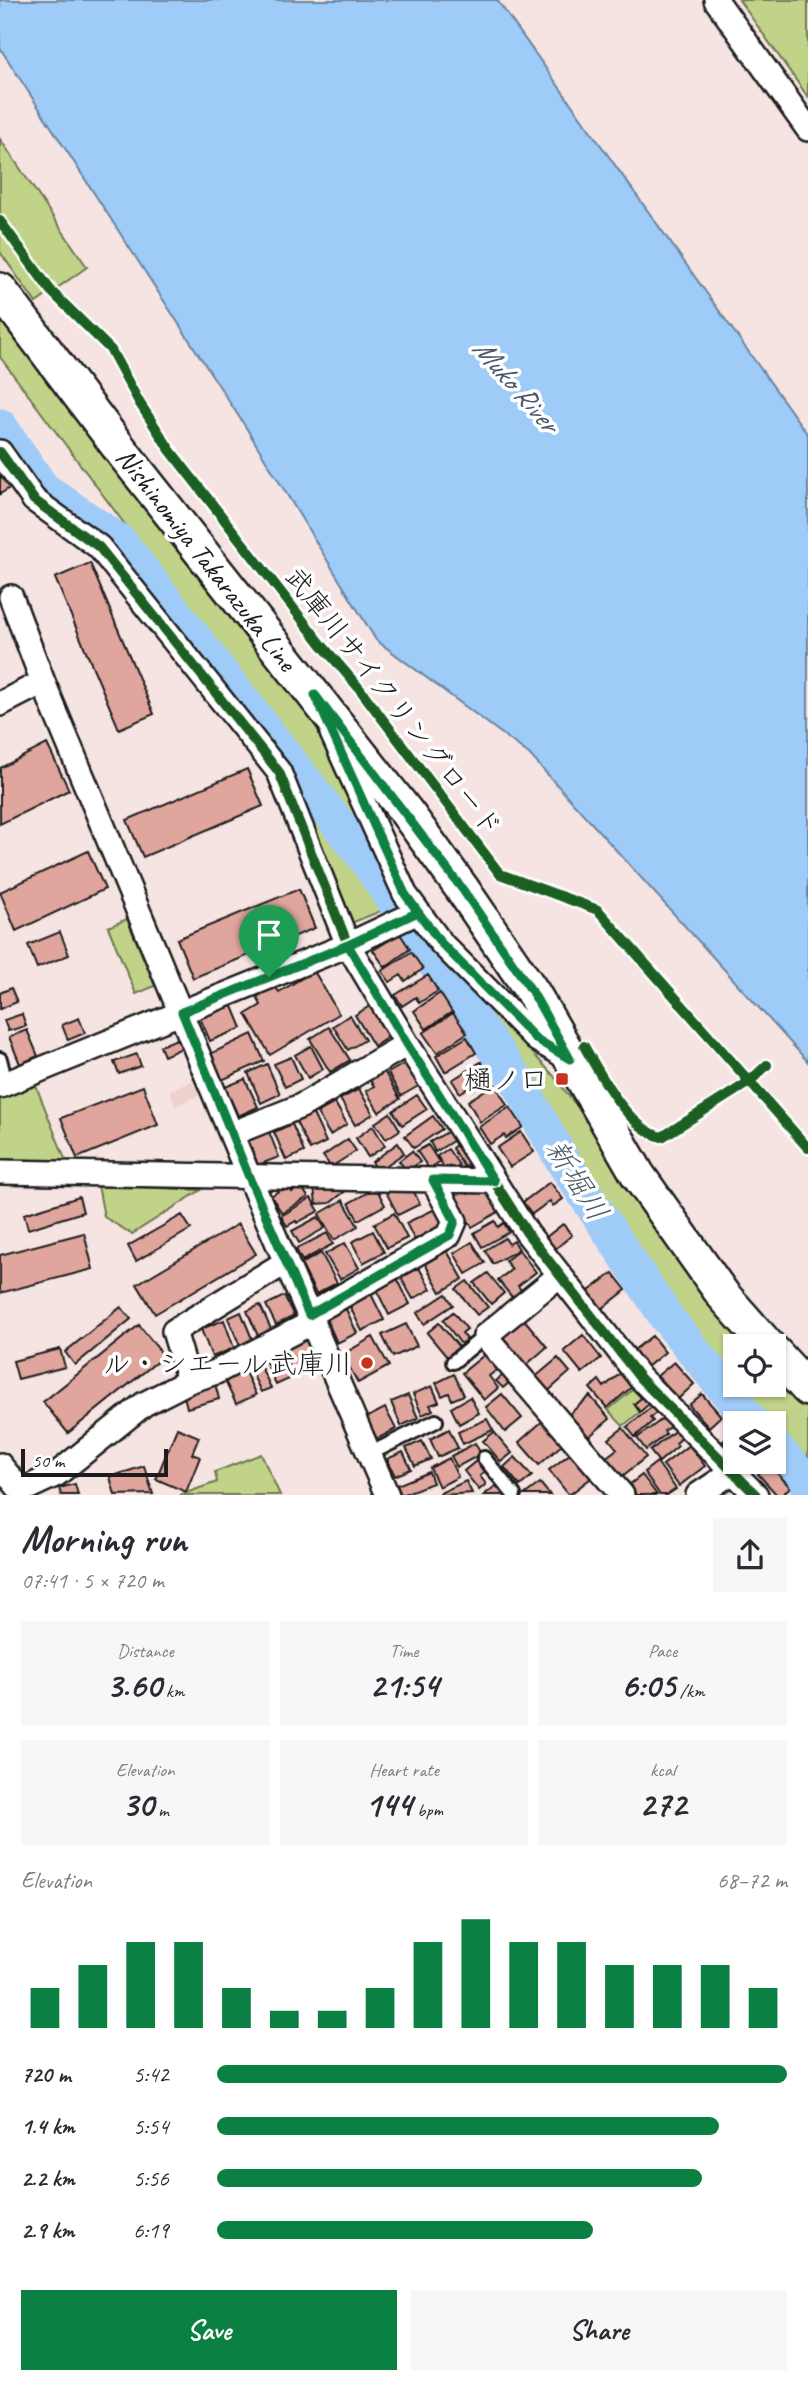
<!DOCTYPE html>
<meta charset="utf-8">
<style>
:root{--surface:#fff;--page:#f7f7f7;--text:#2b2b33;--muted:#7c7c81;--accent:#0b8043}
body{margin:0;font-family:Caveat,"Klee One",sans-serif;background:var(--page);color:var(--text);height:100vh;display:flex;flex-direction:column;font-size:26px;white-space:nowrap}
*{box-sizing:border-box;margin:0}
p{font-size:23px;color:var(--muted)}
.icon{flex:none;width:38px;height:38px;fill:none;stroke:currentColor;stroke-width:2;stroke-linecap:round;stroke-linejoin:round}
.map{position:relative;height:1495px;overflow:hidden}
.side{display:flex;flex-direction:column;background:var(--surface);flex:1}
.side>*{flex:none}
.tools{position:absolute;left:723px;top:1334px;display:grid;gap:14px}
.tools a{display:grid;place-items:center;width:63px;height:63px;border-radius:0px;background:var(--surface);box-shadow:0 2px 5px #0004;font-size:35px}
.scale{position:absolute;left:21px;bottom:18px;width:147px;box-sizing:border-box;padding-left:7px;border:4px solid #1c1c1c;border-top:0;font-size:19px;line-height:24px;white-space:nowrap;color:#1c1c1c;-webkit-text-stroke:5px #fff;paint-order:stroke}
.pin{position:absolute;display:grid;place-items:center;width:60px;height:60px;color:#fff;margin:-72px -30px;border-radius:50% 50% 50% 0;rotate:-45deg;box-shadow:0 0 7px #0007}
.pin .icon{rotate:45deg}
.round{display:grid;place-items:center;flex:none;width:74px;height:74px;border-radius:0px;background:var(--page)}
.overview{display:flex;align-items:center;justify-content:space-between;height:119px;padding:0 21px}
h1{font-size:38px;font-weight:700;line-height:52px}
.stats{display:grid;grid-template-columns:repeat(3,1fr);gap:10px;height:119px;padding:7px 21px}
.stats div{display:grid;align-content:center;border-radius:0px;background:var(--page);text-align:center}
.stats b{font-size:35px;font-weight:700}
.stats small{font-size:19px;font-weight:400}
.stats p{font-size:19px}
.chart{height:196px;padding:14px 21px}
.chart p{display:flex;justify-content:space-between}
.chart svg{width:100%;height:126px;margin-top:7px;stroke:var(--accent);stroke-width:6}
.button{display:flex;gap:14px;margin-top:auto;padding:14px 21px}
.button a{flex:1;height:80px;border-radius:0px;background:var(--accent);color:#fff;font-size:28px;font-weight:700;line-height:80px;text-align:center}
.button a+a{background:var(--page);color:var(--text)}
ul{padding:0 21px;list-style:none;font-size:23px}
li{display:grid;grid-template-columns:112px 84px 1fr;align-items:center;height:52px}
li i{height:18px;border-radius:9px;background:var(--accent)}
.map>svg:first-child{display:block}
</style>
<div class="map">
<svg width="808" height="1495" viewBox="0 0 808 1495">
<rect width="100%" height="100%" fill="#f6e4e2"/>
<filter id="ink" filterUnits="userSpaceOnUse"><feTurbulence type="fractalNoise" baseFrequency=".0143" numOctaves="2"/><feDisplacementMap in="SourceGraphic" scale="14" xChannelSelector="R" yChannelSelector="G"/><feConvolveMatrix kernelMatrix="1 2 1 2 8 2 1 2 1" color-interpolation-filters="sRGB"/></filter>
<g filter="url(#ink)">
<path fill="#efd1cd" d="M197 1079 203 1093 175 1106 170 1090Z"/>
<path fill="#c1d388" stroke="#6e7852" stroke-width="2" d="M739 0H808V97Z
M0 139 87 267 36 303 0 252Z
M0 303 305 703 377 855 370 858 345 825 336 830 388 908 349 924 316 840 282 735 0 357Z
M127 919 155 986 136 994 108 927Z
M470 985 553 1075 759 1346H735V1384H774V1362L808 1402V1466L774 1430V1423H766C712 1367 667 1301 624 1236 568 1156 515 1074 461 992Z
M32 1083 36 1086 67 1164 4 1166 0 1154V1095Z
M98 1185 201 1190 132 1234 104 1217Z
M636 1387 644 1396 634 1404 640 1412 623 1426 608 1410Z
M261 1454 280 1495H180L217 1482 215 1472Z"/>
<path fill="#9ecbf8" stroke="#6a85a0" stroke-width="2" d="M0 0H497L808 435V1062L529 754 376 640 245 426 0 48Z"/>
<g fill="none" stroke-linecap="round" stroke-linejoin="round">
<path stroke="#9ecbf8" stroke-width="35" d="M0 426 43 489 120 542 367 861 392 899
M413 930 449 985 520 1085 562 1160 667 1318 752 1423
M774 1446 808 1484"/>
</g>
<path fill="#e0a69d" stroke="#1c1c1c" stroke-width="2" d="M0 464 13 486 0 494Z
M90 563 154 714 119 729 55 578Z
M47 744 69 790 0 824V768Z
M247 769 263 806 143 857 127 820Z
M88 851 105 889 16 931 0 892Z
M299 889 315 928 193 978 177 939Z
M60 932 69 955 37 968 28 945Z
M400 934 410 949 385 967 373 950Z
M411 952 423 969 405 981 401 975 390 982 382 971Z
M314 971 339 1014 270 1055 246 1014 261 1005 257 997 275 986 279 992Z
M428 975 438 991 419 1003 416 997 402 1006 395 995Z
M11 988 17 1002 0 1009V993Z
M440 993 452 1012 426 1029 414 1011Z
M375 1003 393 1034 374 1046 355 1015Z
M232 1004 242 1028 210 1041 200 1018Z
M453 1013 467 1033 437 1053 423 1033Z
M22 1014 26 1026 8 1031 4 1020Z
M350 1015 365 1040 348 1050 333 1026Z
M79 1018 85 1033 68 1040 62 1025Z
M329 1027 350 1060 330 1072 310 1039Z
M27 1030 38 1056 20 1064 9 1037Z
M252 1034 264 1061 222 1080 210 1054Z
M467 1037 476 1053 445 1072 436 1056Z
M179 1038 182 1048 164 1056 160 1046Z
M311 1046 323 1069 308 1078 295 1055Z
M137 1054 141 1066 119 1074 114 1062Z
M291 1057 301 1079 285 1087 274 1064Z
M409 1061 422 1084 401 1096 388 1073Z
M481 1062 491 1079 473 1090 470 1087 460 1093 452 1080Z
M267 1064 280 1094 261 1103 248 1073Z
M384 1071 400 1099 379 1112 366 1091 374 1086 369 1079Z
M245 1079 258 1107 238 1116 225 1087Z
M495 1084 507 1105 480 1122 468 1101Z
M143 1086 158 1125 77 1158 61 1118Z
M359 1089 373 1114 355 1125 340 1099Z
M417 1095 427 1109 402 1125 393 1111Z
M335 1103 347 1124 330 1135 317 1113Z
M510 1107 523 1127 506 1138 504 1135 490 1144 479 1127Z
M390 1113 400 1130 386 1139 375 1123Z
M313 1114 326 1142 310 1150 296 1122Z
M433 1116 442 1129 414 1148 405 1136Z
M292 1124 304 1152 286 1160 274 1132Z
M373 1126 385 1146 368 1157 356 1138Z
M451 1130 456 1139 435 1152 430 1142Z
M269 1132 279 1157 258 1165 248 1140Z
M521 1132 534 1152 510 1167 497 1148Z
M348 1139 356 1151 331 1167 323 1156Z
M460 1142 472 1161 464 1167 452 1148Z
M398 1143 404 1153 378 1171 372 1162Z
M428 1145 439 1162 429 1169 417 1151Z
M448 1149 459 1165 452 1170 449 1166 445 1169 437 1156Z
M412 1151 420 1162 407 1171 399 1161Z
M550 1182 563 1199 553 1206 550 1201 532 1214 523 1202Z
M288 1185 292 1192 301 1186 308 1197 282 1213 271 1196Z
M314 1187 348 1189 330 1203 316 1204Z
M463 1187 468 1194 479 1188 487 1192 500 1211 472 1227 452 1194Z
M376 1188 385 1205 358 1220 349 1203Z
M394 1188H412L420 1204 398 1215 386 1192Z
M79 1197 83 1212 28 1229 24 1214Z
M311 1198 319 1211 297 1223 296 1221 287 1226 281 1216Z
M343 1200 358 1226 334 1240 319 1214Z
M437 1208 445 1225 415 1241 406 1223Z
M394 1213 407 1238 387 1248 374 1224Z
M182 1215 191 1229 136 1261 128 1246Z
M318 1217 325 1228 299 1243 292 1231Z
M495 1221 498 1227 504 1223 509 1232 482 1247 474 1233Z
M238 1224 256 1254 155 1314 137 1284Z
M563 1224 572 1235 554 1250 545 1238Z
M373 1231 384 1252 363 1263 352 1242Z
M84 1233 93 1269 0 1293V1255Z
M327 1233 333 1244 302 1261 296 1249Z
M505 1238 509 1244 514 1241 519 1249 493 1264 485 1250Z
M472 1242 485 1263 466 1274 454 1253Z
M345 1243 359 1268 340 1279 325 1254Z
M519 1250 536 1272 518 1286 525 1295 516 1302 498 1280 512 1269 505 1261Z
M447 1251 463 1279 441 1292 425 1264Z
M321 1253 337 1283 316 1294 301 1264Z
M419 1268 431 1289 413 1299 401 1278Z
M488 1273 504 1293 491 1304 474 1283Z
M613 1273 626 1290 598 1312 585 1294Z
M397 1278 410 1304 389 1315 376 1289Z
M467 1281 488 1307 477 1315 456 1289Z
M370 1292 384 1320 362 1331 348 1303Z
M446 1294 453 1305 424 1324 417 1313Z
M284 1296 294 1316 276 1325 266 1305Z
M260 1305 271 1329 258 1336 247 1311Z
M121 1307 131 1319 75 1365 65 1352Z
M346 1309 357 1333 337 1343 326 1318Z
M241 1312 253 1341 240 1346 228 1318Z
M453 1312 467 1329 462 1333 467 1339 461 1344 443 1320Z
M523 1318 547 1347 525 1366 500 1337Z
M224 1320 234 1348 212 1357 201 1329Z
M439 1323 459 1347 447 1357 427 1333Z
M406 1324 417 1346 393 1357 382 1335Z
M139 1325 164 1356 68 1433 43 1402Z
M583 1335 601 1358 582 1373 564 1351Z
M652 1336 665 1352 647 1367 634 1350Z
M306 1337 318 1362 292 1374 281 1349Z
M373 1337 389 1366 358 1383 345 1359 349 1356 347 1352Z
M60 1349 65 1367 18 1379 13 1361Z
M489 1351 501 1367 489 1376 498 1388 484 1400 462 1373Z
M278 1354 289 1379 276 1385 265 1360Z
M558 1358 570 1372 546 1393 533 1379Z
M674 1362 694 1384 678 1399 657 1376Z
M259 1363 271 1388 261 1392 249 1367Z
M244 1370 256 1395 236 1404 224 1379Z
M622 1372 633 1386 607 1408 590 1388 599 1380 604 1387Z
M505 1373 511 1381 503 1388 496 1381Z
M454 1374 464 1395 452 1400 449 1393 442 1396 436 1383Z
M215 1383 219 1399 187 1408 183 1392Z
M432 1386 439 1402 430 1405 433 1410 422 1415 413 1394Z
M502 1394 522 1418 505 1432 486 1407Z
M702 1394 721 1416 709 1427 689 1405Z
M408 1395 418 1418 401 1426 391 1402Z
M645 1395 651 1402 640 1412 634 1404Z
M590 1396 610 1419 586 1439 567 1416Z
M470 1397 479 1413 459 1424 451 1408Z
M654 1405 658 1411 650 1418 653 1421 635 1437 627 1427Z
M385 1408 396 1429 377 1439 366 1418Z
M665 1417 672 1425 664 1431 666 1434 646 1450 637 1438Z
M487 1419 493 1430 463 1444 458 1432Z
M545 1419 565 1442 539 1465 519 1442Z
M177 1428 199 1437 192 1454 200 1457 186 1492 156 1479Z
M623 1428 646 1457 620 1478 604 1459 617 1449 609 1439Z
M449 1429 458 1448 438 1457 430 1439Z
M677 1429 683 1437 676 1443 678 1446 659 1462 650 1451Z
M735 1431V1457L722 1442Z
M494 1432 512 1453 501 1462 483 1441Z
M422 1441 431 1459 415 1466 406 1448Z
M475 1443 481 1454 457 1467 451 1456Z
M689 1445 705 1466 679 1486 663 1465Z
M575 1450 595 1475 569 1495 549 1470Z
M403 1452 411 1469 395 1476 387 1459Z
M515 1457 532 1476 520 1486 504 1467Z
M449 1458 458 1477 439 1487 430 1468Z
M476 1461 484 1472 480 1476 486 1484 479 1490 464 1471Z
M657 1462 676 1489 667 1495H660L644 1472Z
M769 1464 790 1487 782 1495H777L758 1474Z
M144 1466 153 1494 115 1495 110 1477Z
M429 1472 433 1483 401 1495 397 1485Z
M642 1475 657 1495H636L629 1485Z
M466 1481 472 1493 441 1495 440 1493Z
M540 1483 550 1495H524Z
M75 1484 78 1495H61L59 1488Z
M497 1485 505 1495H484Z"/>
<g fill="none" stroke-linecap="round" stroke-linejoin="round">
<g stroke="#1c1c1c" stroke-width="18">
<path id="service" d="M0 1059 6 1084
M453 1362 485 1336
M369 1454 436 1421
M484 1458 514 1495"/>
</g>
<g stroke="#1c1c1c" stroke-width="28">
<path id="minor" d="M716 0 808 129
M0 452 34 500 99 547 279 772 348 945 407 1044 527 1233 640 1378 756 1495
M43 682 249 1177 387 1495
M0 704 43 682 11 597
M332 733 405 894 441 943 536 1039 568 1058
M0 1086 348 945 418 912
M231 1134 301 1106 407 1044
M0 1172 493 1181
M560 1275 485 1336 622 1495
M309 1315 449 1235 455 1221 433 1180
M189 1381 174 1331 286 1262
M0 1465 18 1487 27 1488 57 1474 144 1404 189 1381 216 1372 313 1322
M698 1495 734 1471"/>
</g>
<g stroke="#1c1c1c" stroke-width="38">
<path id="secondary" d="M0 290 123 453 407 813 463 890 533 993 638 1175 723 1295 768 1346
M774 1352 808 1389"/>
</g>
<use href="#service" stroke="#fff" stroke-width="12"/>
<use href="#minor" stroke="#fff" stroke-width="23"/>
<use href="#secondary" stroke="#fff" stroke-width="33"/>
<g stroke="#fff" stroke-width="15">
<path id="cycleway" d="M0 221 51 291 111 350 139 402 170 450 322 645 359 688 500 874 598 910 808 1148
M0 452 34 500 99 547 279 772 348 945 407 1044 527 1233 640 1378 756 1495
M584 1046C600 1074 629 1130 662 1137L749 1082 767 1065"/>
</g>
<use href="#cycleway" stroke="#1b5e20" stroke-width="10"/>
</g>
</g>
<g fill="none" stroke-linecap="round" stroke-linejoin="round" filter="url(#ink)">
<g stroke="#fff" stroke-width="14">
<path id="route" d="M269 977 182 1012 249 1177 309 1315 450 1235 455 1221 433 1180 494 1181 407 1044 348 945 418 912 441 943 536 1039 570 1059 533 993 463 890 315 695 405 894 418 912 348 945 269 977"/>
</g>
<use href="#route" stroke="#0b8043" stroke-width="9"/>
</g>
<g fill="#c8321e" stroke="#fff" stroke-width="2.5">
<rect x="555" y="1072" width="14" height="14" rx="3.5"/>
<circle cx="367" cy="1363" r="7"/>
</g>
<g text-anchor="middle" stroke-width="7" stroke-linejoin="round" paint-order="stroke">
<g font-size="28" fill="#1c1c1c" stroke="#fff">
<text transform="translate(207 559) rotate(52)" y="10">Nishinomiya Takarazuka Line</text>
<text transform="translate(394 701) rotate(52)" y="10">武庫川サイクリングロード</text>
</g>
<g font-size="28" fill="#1c1c1c" stroke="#fff" text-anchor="end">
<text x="548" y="1089">樋ノ口</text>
<text x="353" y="1373">ル・シエール武庫川</text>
</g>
<g font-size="30" font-style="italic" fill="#4a5969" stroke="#fff">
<text transform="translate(516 385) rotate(49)" y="10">Muko River</text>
<text transform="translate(577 1180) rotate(58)" y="10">新堀川</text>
</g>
</g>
</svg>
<div class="tools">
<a><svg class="icon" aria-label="locate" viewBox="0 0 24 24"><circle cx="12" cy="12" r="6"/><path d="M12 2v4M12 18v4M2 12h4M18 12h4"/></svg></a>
<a><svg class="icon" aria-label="layers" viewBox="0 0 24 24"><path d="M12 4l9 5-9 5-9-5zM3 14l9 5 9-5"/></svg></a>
</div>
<div class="scale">50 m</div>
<div class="pin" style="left:269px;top:977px;background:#1e9e55"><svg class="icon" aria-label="arrive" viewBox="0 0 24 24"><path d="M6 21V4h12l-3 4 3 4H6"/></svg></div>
</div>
<section class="side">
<div class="overview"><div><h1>Morning run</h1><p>07:41 · 5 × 720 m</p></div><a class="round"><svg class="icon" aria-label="share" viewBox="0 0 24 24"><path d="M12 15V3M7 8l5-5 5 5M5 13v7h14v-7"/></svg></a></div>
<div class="stats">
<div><p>Distance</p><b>3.60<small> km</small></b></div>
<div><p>Time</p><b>21:54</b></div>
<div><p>Pace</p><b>6:05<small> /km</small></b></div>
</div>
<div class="stats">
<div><p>Elevation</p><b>30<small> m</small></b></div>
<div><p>Heart rate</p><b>144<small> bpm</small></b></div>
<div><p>kcal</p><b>272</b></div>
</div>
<div class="chart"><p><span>Elevation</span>68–72 m</p>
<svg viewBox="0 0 160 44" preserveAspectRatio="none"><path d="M5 44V30M15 44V22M25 44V14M35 44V14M45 44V30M55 44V38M65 44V38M75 44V30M85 44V14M95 44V6M105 44V14M115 44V14M125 44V22M135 44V22M145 44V22M155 44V30"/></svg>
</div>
<ul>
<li><b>720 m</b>5:42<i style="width:100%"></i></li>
<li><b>1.4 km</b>5:54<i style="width:88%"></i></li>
<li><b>2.2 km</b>5:56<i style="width:85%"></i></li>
<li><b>2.9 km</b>6:19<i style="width:66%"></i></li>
</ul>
<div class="button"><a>Save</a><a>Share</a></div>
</section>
